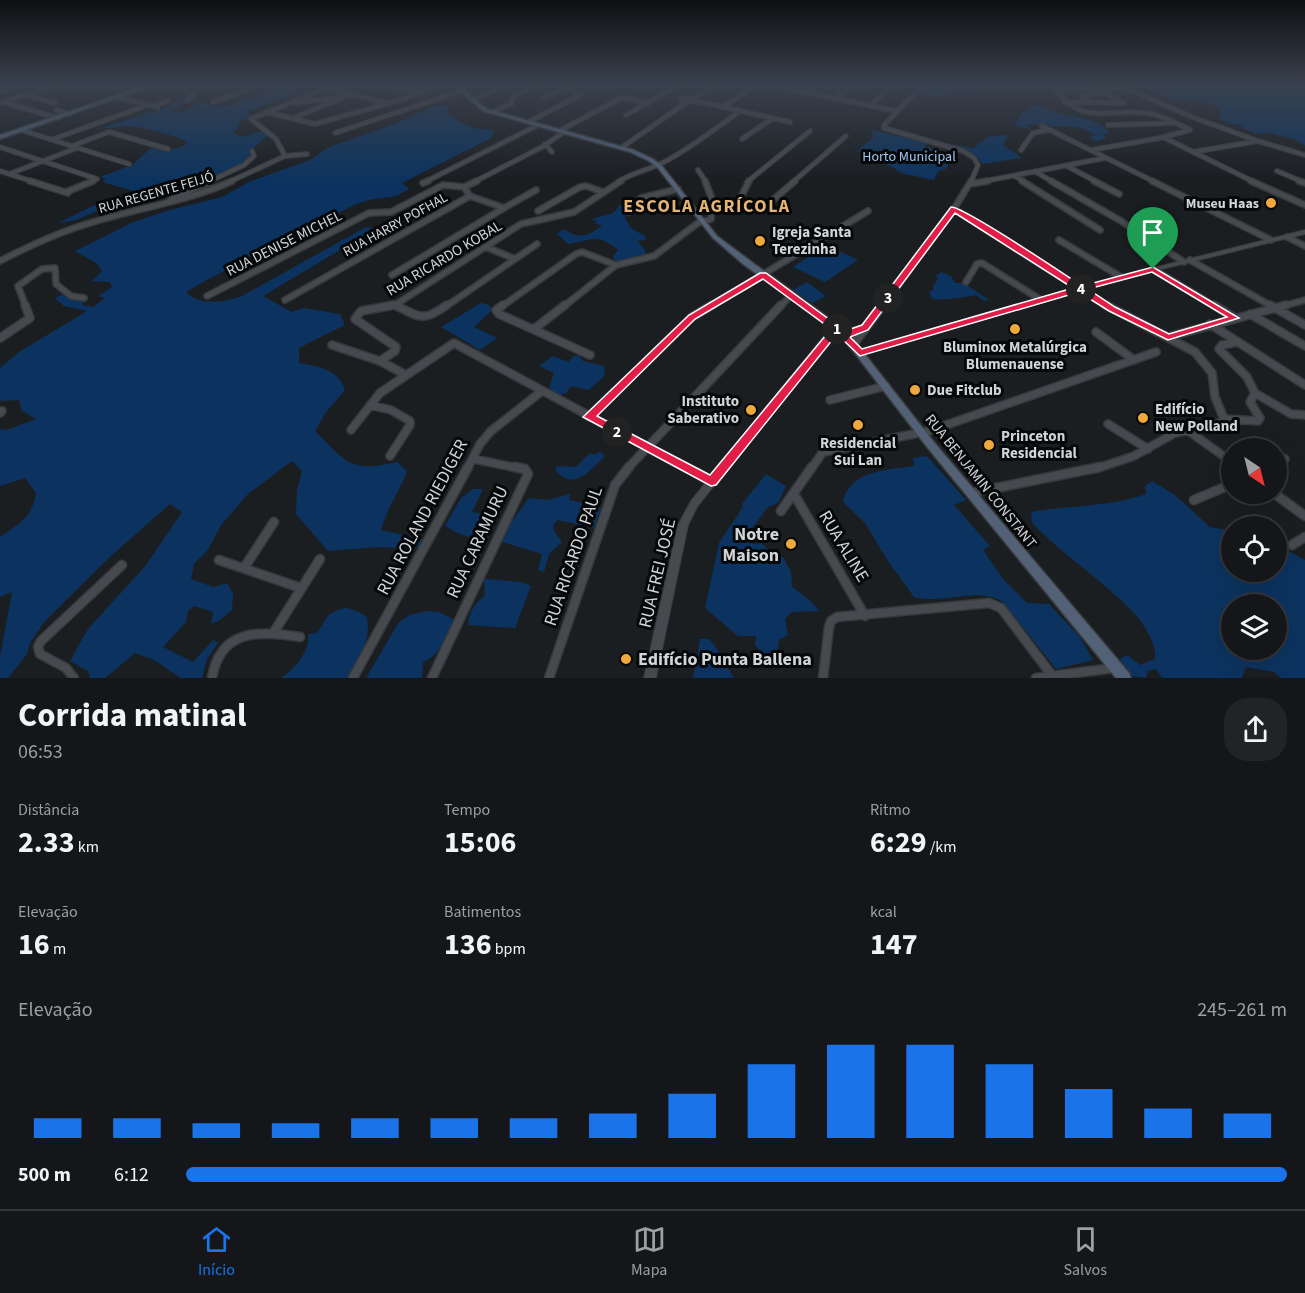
<!DOCTYPE html>
<html lang="pt">
<meta charset="utf-8">
<style>
:root{--surface:#141619;--page:#212326;--text:#f1f3f6;--muted:#9d9fa2;--line:#333538;--accent:#1a73e8}
body{margin:0;font-family:"Source Sans 3",sans-serif;background:var(--page);color:var(--text);height:100vh;display:flex;flex-direction:column;font-size:22px;white-space:nowrap}
*{box-sizing:border-box;margin:0}
p{font-size:20px;color:var(--muted)}
.icon{flex:none;width:33px;height:33px;fill:none;stroke:currentColor;stroke-width:2;stroke-linecap:round;stroke-linejoin:round}
.map{position:relative;height:678px;overflow:hidden}
.details{display:flex;flex-direction:column;background:var(--surface);flex:1}
.details>*{flex:none}
.needle{width:39px;rotate:145deg}
.tools{position:absolute;left:1221px;top:438px;display:grid;gap:12px}
.tools a{display:grid;place-items:center;width:66px;height:66px;border-radius:50%;background:var(--surface);box-shadow:0 6px 24px #0002,0 0 0 2px var(--line);font-size:30px}
.pin{position:absolute;display:grid;place-items:center;width:51px;height:51px;color:#fff;margin:-62px -26px;border-radius:50% 50% 50% 0;rotate:-45deg;box-shadow:0 0 6px #0007}
.pin .icon{rotate:45deg}
.km{position:absolute;width:30px;height:30px;margin:-15px;border-radius:50%;background:#222;color:#fff;font-size:16px;line-height:30px;text-align:center}
.round{display:grid;place-items:center;flex:none;width:63px;height:63px;border-radius:24px;background:var(--page)}
.head{display:flex;align-items:center;justify-content:space-between;height:102px;padding:0 18px}
h1{font-size:33px;font-weight:700;line-height:45px}
.figures{display:grid;grid-template-columns:repeat(3,1fr);gap:9px;height:102px;padding:6px 18px}
.figures div{display:grid;align-content:center}
.figures b{font-size:30px;font-weight:700}
.figures small{font-size:16px;font-weight:400}
.figures p{font-size:16px}
.chart{height:168px;padding:12px 18px}
.chart p{display:flex;justify-content:space-between}
.chart svg{width:100%;height:108px;margin-top:6px;stroke:var(--accent);stroke-width:6}
ul{padding:0 18px;list-style:none;font-size:20px}
li{display:grid;grid-template-columns:96px 72px 1fr;align-items:center;height:45px}
li i{height:15px;border-radius:8px;background:var(--accent)}
.tabs{display:flex;justify-content:space-around;align-items:center;height:84px;border-top:2px solid var(--line);background:var(--surface);font-size:16px;color:var(--muted)}
.tabs a{display:grid;justify-items:center;gap:3px}
.tabs .selected{color:var(--accent)}
.map>svg:first-child{display:block}
</style>
<div class="map">
<svg width="1305" height="678" viewBox="0 0 1305 678">
<rect width="100%" height="100%" fill="#1b1e21"/>
<path fill="#0c335f" fill-rule="evenodd" d="M284 85 288 88 299 87 289 96 246 112 252 116 238 123 239 127 232 133 245 137 262 131 268 135 250 151 252 157C234 172 176 192 153 195L149 200 120 210 103 208 76 220 58 223 99 203 116 204 141 193 102 182 106 179 100 177 132 165 151 148C164 148 177 153 188 142 175 135 138 125 123 126 116 126 112 130 105 127L161 109 191 95 178 106 169 110 183 112 200 102 223 108Z
M934 85H977L976 90 931 97 920 94Z
M1145 85H1305V146L1294 139 1270 133 1257 134 1242 128 1243 126 1218 119 1222 111 1211 104 1165 97 1145 88Z
M449 105 446 111C458 125 476 130 494 130L491 138 402 183 409 189C390 200 394 196 374 199 358 201 332 216 319 225L326 229 325 233 314 230 307 234 302 233C264 254 223 269 186 292 200 306 222 302 240 297L366 227 375 229 263 296 292 312 303 308 340 314 345 325 299 348V363C318 366 338 369 345 390L326 412 315 431C347 463 350 473 397 462L407 471C400 491 387 508 381 530L422 539 420 545 414 549 380 547 328 551 296 514 297 490 302 471 292 461 248 494 221 525 208 550 194 564 191 579 213 587 227 583 233 594 232 610 220 620 211 624 213 612 194 606 188 611 186 622 163 647 193 662 213 640 218 643 207 659 202 678H181L154 660 135 653 105 678H90L88 671 70 661 88 629 146 565 182 512 170 504 112 555 45 621 30 643 27 654 8 678H0V657L12 592 0 597V537C20 523 32 518 36 493L25 478 0 486V429L7 430 36 419 22 411 19 400 0 401V368L19 352 87 311 64 306 55 298 64 294 83 302 82 305 93 307 105 298 98 296 112 287 110 282 92 281 102 271 96 263 75 251 131 223 166 211 222 197 251 181 310 160 327 148 392 125 436 106Z
M1032 105C1042 105 1046 110 1055 112 1075 118 1093 116 1110 132L1102 135 1107 138 1095 141 1089 137 1096 135C1081 125 1071 126 1055 126 1044 127 1036 123 1026 125L1032 130 1014 125 1021 114Z
M872 130 928 143 924 147 952 154 946 169 938 171 934 180 904 174 876 158 857 151 873 138Z
M1008 135 1003 145 1022 158 983 164 975 155 950 144 973 148 990 136Z
M658 202 661 204 657 209 624 217 632 229 645 236 646 240 637 241 644 248 646 255 616 261 613 257 618 250C596 233 594 240 568 244L557 234 564 229C579 240 588 236 602 226L595 223 597 220H591C601 214 613 218 619 205L624 206 622 209 624 212 632 213Z
M826 245 858 260 825 282 793 267Z
M941 272 951 276 955 283H964L989 300 984 301 976 295C968 297 940 301 932 299L929 292 933 290V285L938 279 936 276Z
M807 282 826 296 812 303 793 290Z
M481 303 489 305 492 310 474 327 497 338 480 350 441 327Z
M579 355 583 361 604 366 605 375 589 390 571 386 566 393 557 396 549 387 554 373 539 366 553 356 568 362 574 356Z
M599 452 603 453 604 457C588 473 573 491 555 470L557 466 576 467 590 453 595 455Z
M927 456 966 500 954 505 990 546 983 550 1003 579 1027 603 1049 604 1079 636 1093 660 1056 669 1003 602C978 586 945 605 914 597L888 561 865 523 843 502C849 470 888 470 914 466L913 458Z
M766 474 786 486 779 502 767 508 750 531 753 544 762 543 773 556 783 557 791 572 792 587C802 594 812 601 819 611L792 612 785 619 788 635 779 640 775 666 755 645 756 636H738L705 608 719 543 743 507 742 504Z
M1152 481 1175 495 1210 527 1231 531 1232 572H1276L1277 545 1305 560V678H1281L1274 672 1246 667 1242 678H1162L1156 669 1148 671 1146 678 1131 676 1120 659 1127 655 1140 665 1155 659C1158 645 1142 621 1132 611 1101 579 1063 555 1032 523L1031 512C1069 505 1111 507 1146 494L1145 486ZM1232 604H1276V650H1232Z
M473 489H483L472 512 492 516C493 548 463 538 445 526L461 498Z
M570 494 569 500 601 507 594 528 558 520 553 525 554 531 562 542 549 554 544 572 538 570 542 554 502 542 511 523 529 498 548 500Z
M484 579 521 582 531 586 515 628 468 625C469 611 475 604 485 595Z
M346 608 357 611 367 617C371 643 360 656 348 678H281C294 670 311 650 308 634L317 633C328 618 325 612 346 608Z
M426 611 439 612 453 619C448 635 440 656 423 662L422 678H366L399 622 410 615Z
M700 639H709C720 651 725 665 734 678H693Z"/>
<g fill="none" stroke-linecap="round" stroke-linejoin="round">
<g stroke="#37393c" stroke-width="6">
<path id="minor-far3" d="M184 85 182 88 194 95 187 100
M384 85 416 94
M411 85 418 92
M562 85 581 95
M770 85 897 111
M923 85 884 125V128L963 151 974 158 978 165 971 182
M1054 85C1080 128 1105 108 1146 113 1162 115 1176 123 1190 130L1160 138 1091 150
M328 88 385 103
M1056 91 1113 87 1128 89 1192 117 1258 141
M804 93 814 85
M26 95 55 103
M684 97 697 100 685 102 681 100Z
M118 98 158 107
M543 98 567 88
M694 98 716 85
M835 99 852 85
M472 100 507 85
M696 101 790 122
M3 102 58 118
M213 102 261 85
M1064 102 1124 103 1096 89
M1091 102 1082 96 1103 93
M0 103 56 85
M296 103 355 95
M152 106 168 101
M870 106 893 85
M723 107 756 85
M56 110 70 114
M266 112 315 124 404 99 439 85
M493 112 511 104 514 96 539 85
M626 115 679 85
M293 118 342 98
M528 122 581 95
M1108 125 1172 123
M1042 126 1155 182
M21 130 129 164
M561 130 623 97 648 103
M335 133 461 91
M1165 138 1254 182
M53 139 148 105
M742 139 773 118
M545 144 552 152
M72 146 109 132 168 149
M0 147 97 179 90 182
M621 148 687 102
M1021 150 1033 133 1048 130
M1193 152 1258 141 1305 155
M285 156 276 139 251 119 335 85
M285 156 307 154
M1067 166 1097 182
M698 170 706 182
M0 171 34 182
M1277 171 1303 182
M1036 172 1053 182
M9 174 77 148
M1015 176 1025 182
M208 182 244 165 254 156 252 151
M229 182 285 156
M425 182 538 125
M474 182 542 147 564 132
M618 182C633 172 650 170 666 161 692 147 716 128 740 111
M747 182 810 131
M793 182 846 136
M980 182 1105 158"/>
</g>
<g stroke="#37393c" stroke-width="8">
<path id="minor-far2" d="M30 181 68 193
M1022 181 1100 230
M1051 181 1121 221 1184 262
M1094 181 1119 194
M1152 181 1271 240
M1251 181 1305 205
M1299 181 1305 183
M423 183 428 181
M970 184 988 181
M66 192 93 181
M641 198 678 189
M170 200 211 181
M738 203 749 181
M714 204 767 205 795 181
M504 208 536 190
M954 209 1108 307
M538 211 580 187 586 186 603 192
M1287 237 1305 246
M1059 240 1121 277
M486 247 515 259
M1190 260 1273 307
M0 261C29 246 59 232 90 223 137 208 186 202 232 181
M1153 269 1216 307
M392 275 504 208 470 196
M966 282 977 264 982 263 1041 300
M207 296 369 213 391 212 443 185 464 187
M285 300 470 196 464 187 477 181
M395 305 398 307
M26 307 18 286 42 269 55 268 56 284 71 296 84 298
M386 307 395 305 521 224 574 212 621 181
M445 307 537 244
M501 307 576 254 582 252 616 265
M563 307 616 265 654 256 698 223 711 219 712 199 705 181
M709 307 868 211
M780 307 791 295
M881 307 954 209 971 181
M1280 307 1305 300"/>
</g>
<g stroke="#37393c" stroke-width="10">
<path id="minor-far1" d="M395 305C421 318 423 322 447 305
M503 305 496 310 499 314 590 355
M1214 305 1235 318
M1270 305 1305 325
M1250 314 1305 346
M1210 324 1305 385
M534 329 565 305
M1096 332 1134 360
M843 334 862 330
M1168 337 1286 305
M0 338 30 318 25 305
M1237 342 1222 345 1219 349 1247 377 1255 393
M332 345 380 361 395 351 396 347 355 319 361 311 394 305
M853 345 883 305
M380 361 406 375
M1255 393 1291 414 1305 415
M830 400 886 386
M370 405 391 410 410 421V425L390 456
M0 413 2 411
M589 417 692 317 712 305
M1224 419 1258 421 1260 418 1250 402 1255 393
M1108 424 1148 449
M351 430 380 393 454 343 688 469
M1187 430 1232 462
M474 459 522 469
M1276 463 1285 459
M467 469 480 444 491 431 542 391
M627 469 781 305
M811 469 823 452 929 431 1156 352
M1095 469 1134 456 1175 433 1220 423 1224 419 1215 397 1212 373 1195 352 1106 305"/>
</g>
<g stroke="#37393c" stroke-width="11">
<path id="minor" d="M685 467 711 481
M971 493 1100 467
M794 494 865 616
M1275 494 1305 516
M1194 500 1232 484
M781 511 812 467
M1292 545 1305 537
M219 560 301 588
M244 568 274 522
M274 632 320 559
M74 678 66 668 40 654 38 647 41 641 122 565
M212 678C220 629 259 630 300 637
M353 678 468 467
M432 678 528 474 525 469 515 467
M549 678 615 485 629 467
M823 678 829 627 831 621 837 617 989 603 1001 608 1054 678
M1036 678 1114 668"/>
</g>
<g stroke="#37393c" stroke-width="2">
<path id="tertiary" d="M19 85H26L0 94V92Z
M1305 230V234L1121 279 860 355 856 353 857 351 1117 277Z
M835 327H841L842 329 835 334 697 507 688 525 656 678H644L678 525 691 501 829 330Z"/>
</g>
<g stroke="#37393c" stroke-width="3">
<path id="secondary" d="M147 85H155L0 139V135Z
M453 85H458L487 109 634 150 653 159 662 166 717 236 749 260 841 327 856 343 933 441 1129 673 1131 678H1116L927 447 850 347 835 331 743 264 713 238 658 168 649 161 630 152 483 111Z"/>
</g>
<use href="#minor-far3" stroke="#46494d" stroke-width="4"/>
<use href="#minor-far2" stroke="#46494d" stroke-width="5"/>
<use href="#minor-far1" stroke="#46494d" stroke-width="7"/>
<use href="#minor" stroke="#46494d" stroke-width="8"/>
<use href="#tertiary" fill="#46494d" fill-rule="evenodd"/>
<use href="#secondary" fill="#526175" fill-rule="evenodd"/>
</g>
<linearGradient id="sky" x2="0" y2="1"><stop stop-color="#0f1012"/><stop offset="0.47" stop-color="#39414e"/><stop offset="1" stop-color="#39414e" stop-opacity="0"/></linearGradient>
<rect width="1305" height="180" fill="url(#sky)"/>
<path fill="#e11d48" stroke="#fff" stroke-width="1.5" fill-rule="evenodd" d="M951 207C964 207 1064 274 1082 286L1153 267 1239 318 1168 340 1109 311 1079 292 860 356 837 334 716 485 711 486 583 417 689 315 760 273H766L845 331 862 325ZM955 213 1073 288 862 349 850 337 868 330ZM1152 272 1227 317 1169 334 1115 307 1088 289ZM763 279 831 329 710 475 597 416 695 319Z"/>
<g fill="#eea83c" stroke="#070809" stroke-width="2">
<circle cx="1271" cy="203" r="6"/>
<circle cx="760" cy="241" r="6"/>
<circle cx="1015" cy="329" r="6"/>
<circle cx="915" cy="390" r="6"/>
<circle cx="751" cy="410" r="6"/>
<circle cx="1143" cy="418" r="6"/>
<circle cx="858" cy="425" r="6"/>
<circle cx="989" cy="445" r="6"/>
<circle cx="791" cy="544" r="6"/>
<circle cx="626" cy="659" r="6"/>
</g>
<g text-anchor="middle" stroke-width="6" stroke-linejoin="round" paint-order="stroke">
<g font-size="14" fill="#a1c5f2" stroke="#070809">
<text x="909" y="161">Horto Municipal</text>
</g>
<g font-size="14" fill="#d2d4d6" stroke="#070809">
<text transform="translate(156 192) rotate(-16)" y="5">RUA REGENTE FEIJÓ</text>
<text transform="translate(395 224) rotate(-29)" y="5">RUA HARRY POFHAL</text>
</g>
<g font-size="14" font-weight="bold" fill="#d2d4d6" stroke="#070809" text-anchor="end">
<text x="1259" y="208">Museu Haas</text>
</g>
<g font-size="15" font-weight="bold" fill="#d2d4d6" stroke="#070809" text-anchor="start">
<text x="772" y="237">Igreja Santa<tspan x="772" dy="17">Terezinha</tspan></text>
<text x="1015" y="352" text-anchor="middle">Bluminox Metalúrgica<tspan x="1015" dy="17">Blumenauense</tspan></text>
<text x="927" y="395">Due Fitclub</text>
<text x="739" y="406" text-anchor="end">Instituto<tspan x="739" dy="17">Saberativo</tspan></text>
<text x="1155" y="414">Edifício<tspan x="1155" dy="17">New Polland</tspan></text>
<text x="1001" y="441">Princeton<tspan x="1001" dy="17">Residencial</tspan></text>
<text x="858" y="448" text-anchor="middle">Residencial<tspan x="858" dy="17">Sui Lan</tspan></text>
</g>
<g font-size="15" fill="#d2d4d6" stroke="#070809">
<text transform="translate(284 243) rotate(-27)" y="5">RUA DENISE MICHEL</text>
<text transform="translate(444 258) rotate(-31)" y="5">RUA RICARDO KOBAL</text>
<text transform="translate(981 481) rotate(51)" y="5">RUA BENJAMIN CONSTANT</text>
</g>
<g font-size="18" font-weight="bold" letter-spacing="1.5" fill="#e6b574" stroke="#070809">
<text x="707" y="212">ESCOLA AGRÍCOLA</text>
</g>
<g font-size="18" fill="#d2d4d6" stroke="#070809">
<text transform="translate(422 517) rotate(-62)" y="6">RUA ROLAND RIEDIGER</text>
<text transform="translate(477 542) rotate(-65)" y="6">RUA CARAMURU</text>
<text transform="translate(844 546) rotate(59)" y="6">RUA ALINE</text>
<text transform="translate(573 556) rotate(-71)" y="6">RUA RICARDO PAUL</text>
<text transform="translate(657 573) rotate(-77)" y="6">RUA FREI JOSÉ</text>
</g>
<g font-size="18" font-weight="bold" fill="#d2d4d6" stroke="#070809" text-anchor="end">
<text x="779" y="540">Notre<tspan x="779" dy="21">Maison</tspan></text>
<text x="638" y="665" text-anchor="start">Edifício Punta Ballena</text>
</g>
</g>
</svg>
<div class="tools">
<a><svg class="needle" viewBox="-14 -14 28 28"><path d="M0-13l5 13h-10z" fill="#e53935"/><path d="M0 13l5-13h-10z" fill="#9d9fa2"/></svg></a>
<a><svg class="icon" aria-label="locate" viewBox="0 0 24 24"><circle cx="12" cy="12" r="6"/><path d="M12 2v4M12 18v4M2 12h4M18 12h4"/></svg></a>
<a><svg class="icon" aria-label="layers" viewBox="0 0 24 24"><path d="M12 4l9 5-9 5-9-5zM3 14l9 5 9-5"/></svg></a>
</div>
<div class="pin" style="left:1153px;top:269px;background:#1e9e55"><svg class="icon" aria-label="arrive" viewBox="0 0 24 24"><path d="M6 21V4h12l-3 4 3 4H6"/></svg></div>
<b class="km" style="left:837px;top:329px">1</b>
<b class="km" style="left:617px;top:432px">2</b>
<b class="km" style="left:888px;top:298px">3</b>
<b class="km" style="left:1081px;top:289px">4</b>
</div>
<section class="details">
<div class="head"><div><h1>Corrida matinal</h1><p>06:53</p></div><a class="round"><svg class="icon" aria-label="share" viewBox="0 0 24 24"><path d="M12 15V3M7 8l5-5 5 5M5 13v7h14v-7"/></svg></a></div>
<div class="figures">
<div><p>Distância</p><b>2.33<small> km</small></b></div>
<div><p>Tempo</p><b>15:06</b></div>
<div><p>Ritmo</p><b>6:29<small> /km</small></b></div>
</div>
<div class="figures">
<div><p>Elevação</p><b>16<small> m</small></b></div>
<div><p>Batimentos</p><b>136<small> bpm</small></b></div>
<div><p>kcal</p><b>147</b></div>
</div>
<div class="chart"><p><span>Elevação</span>245–261 m</p>
<svg viewBox="0 0 160 44" preserveAspectRatio="none"><path d="M5 44V36M15 44V36M25 44V38M35 44V38M45 44V36M55 44V36M65 44V36M75 44V34M85 44V26M95 44V14M105 44V6M115 44V6M125 44V14M135 44V24M145 44V32M155 44V34"/></svg>
</div>
<ul>
<li><b>500 m</b>6:12<i style="width:100%"></i></li>
</ul>
</section>
<nav class="tabs">
<a class="selected"><svg class="icon" aria-label="home" viewBox="0 0 24 24"><path d="M3 11l9-7 9 7M6 9v11h12V9"/></svg>Início</a>
<a><svg class="icon" aria-label="map" viewBox="0 0 24 24"><path d="M3 6l6-2 6 2 6-2v14l-6 2-6-2-6 2zM9 4v14M15 6v14"/></svg>Mapa</a>
<a><svg class="icon" aria-label="saved" viewBox="0 0 24 24"><path d="M7 4h10v16l-5-4-5 4z"/></svg>Salvos</a>
</nav>
